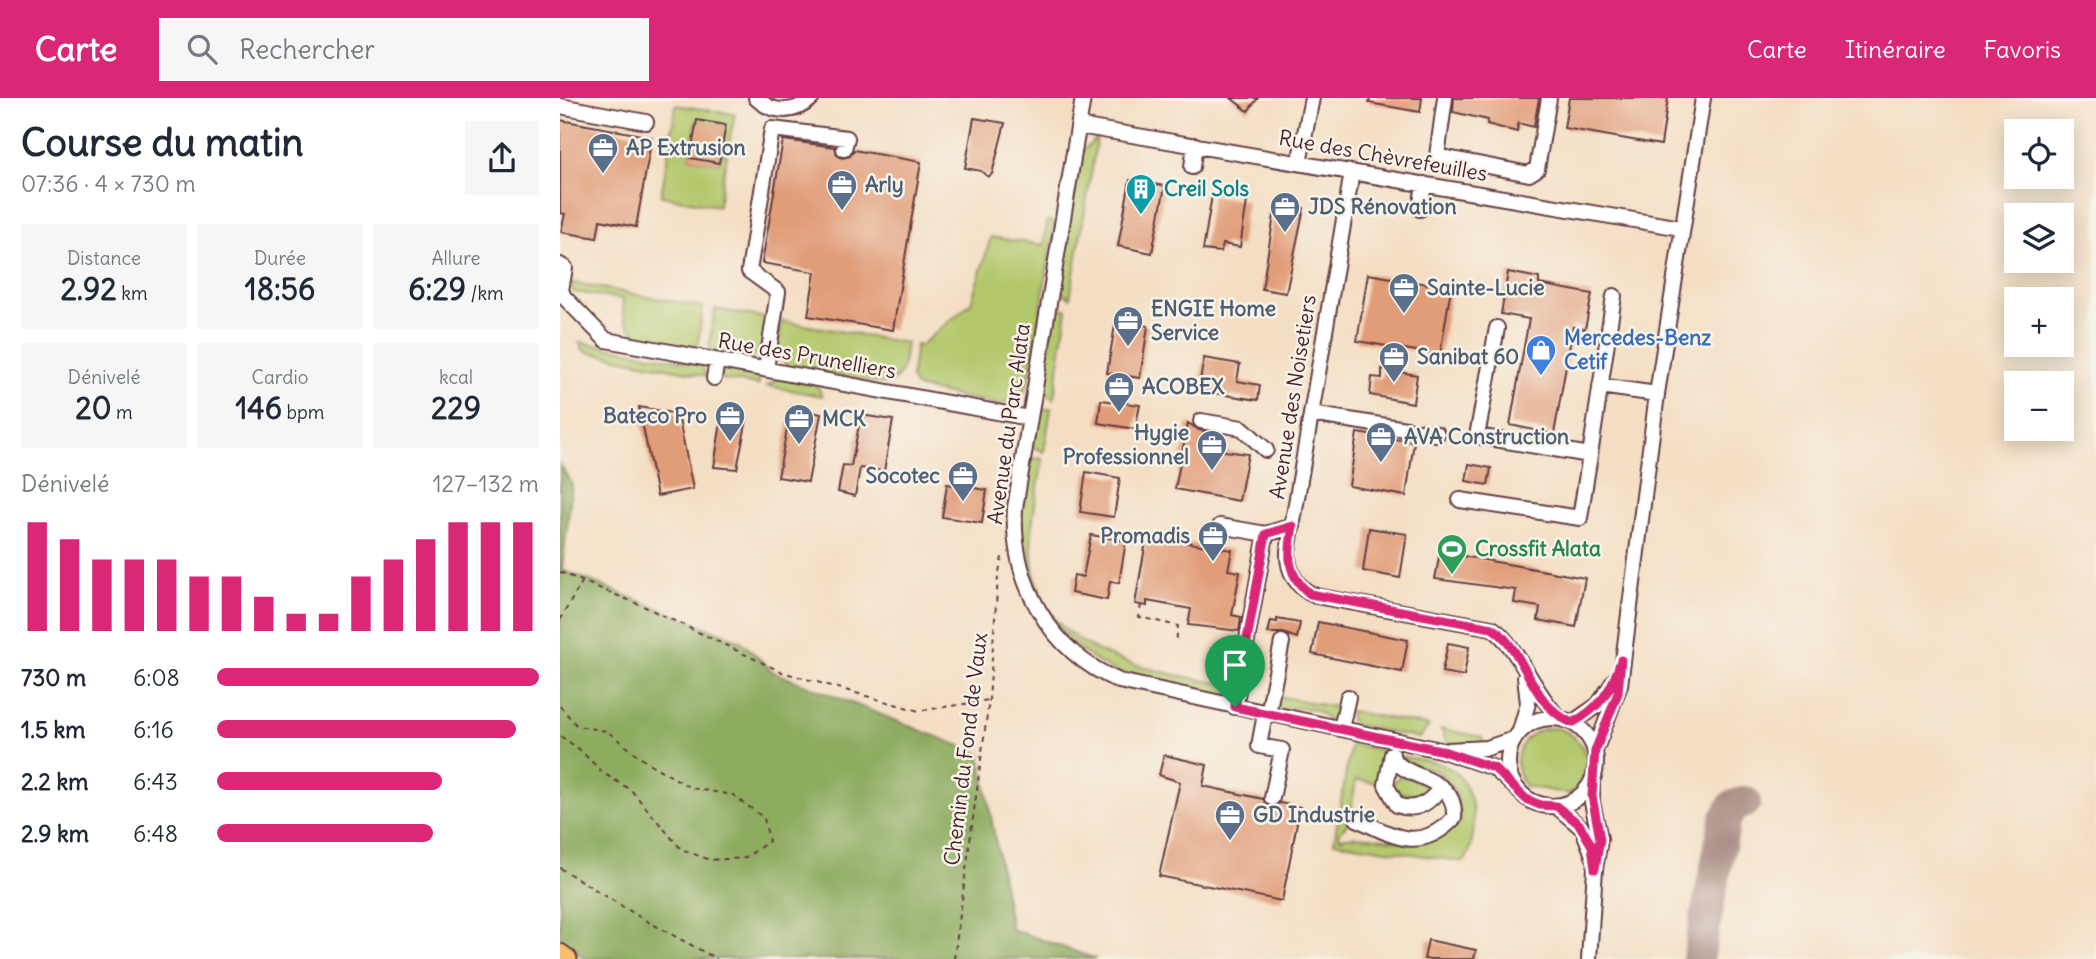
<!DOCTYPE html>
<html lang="fr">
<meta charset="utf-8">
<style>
:root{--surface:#fff;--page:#f6f6f7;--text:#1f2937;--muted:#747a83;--accent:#db2777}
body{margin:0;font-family:Delius,sans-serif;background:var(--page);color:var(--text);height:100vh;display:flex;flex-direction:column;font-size:26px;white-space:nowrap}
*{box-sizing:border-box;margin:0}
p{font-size:23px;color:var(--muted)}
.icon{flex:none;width:38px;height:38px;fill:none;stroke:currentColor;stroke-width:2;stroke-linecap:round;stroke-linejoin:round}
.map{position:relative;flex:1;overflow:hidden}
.side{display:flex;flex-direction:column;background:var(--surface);width:560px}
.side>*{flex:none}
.tools{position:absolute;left:1444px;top:21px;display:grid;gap:14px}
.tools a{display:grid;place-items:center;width:70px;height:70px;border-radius:0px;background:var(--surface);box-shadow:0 4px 18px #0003;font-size:35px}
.pin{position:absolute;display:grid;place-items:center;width:60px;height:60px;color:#fff;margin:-72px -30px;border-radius:50% 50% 50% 0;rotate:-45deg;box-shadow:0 0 7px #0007}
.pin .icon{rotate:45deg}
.round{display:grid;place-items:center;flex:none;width:74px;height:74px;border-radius:0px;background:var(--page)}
.head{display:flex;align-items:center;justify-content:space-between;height:119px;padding:0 21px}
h1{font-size:38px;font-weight:700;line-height:52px}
.metrics{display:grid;grid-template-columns:repeat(3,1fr);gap:10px;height:119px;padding:7px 21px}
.metrics div{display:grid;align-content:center;border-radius:0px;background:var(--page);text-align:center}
.metrics b{font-size:30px;font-weight:700}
.metrics small{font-size:19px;font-weight:400}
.metrics p{font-size:19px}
.chart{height:196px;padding:14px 21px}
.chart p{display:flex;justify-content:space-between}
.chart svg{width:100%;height:126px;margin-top:7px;stroke:var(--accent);stroke-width:6}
ul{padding:0 21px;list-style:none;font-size:23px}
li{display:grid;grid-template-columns:112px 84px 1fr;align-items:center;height:52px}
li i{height:18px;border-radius:9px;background:var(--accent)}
header{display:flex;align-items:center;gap:42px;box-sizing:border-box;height:98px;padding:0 35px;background:var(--accent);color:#fff}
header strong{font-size:33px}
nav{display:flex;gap:38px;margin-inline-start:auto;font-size:24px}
.search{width:490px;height:63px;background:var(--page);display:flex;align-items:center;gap:18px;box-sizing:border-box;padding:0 24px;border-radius:0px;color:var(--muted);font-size:26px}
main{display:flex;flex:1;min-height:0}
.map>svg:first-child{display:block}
</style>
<header>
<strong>Carte</strong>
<div class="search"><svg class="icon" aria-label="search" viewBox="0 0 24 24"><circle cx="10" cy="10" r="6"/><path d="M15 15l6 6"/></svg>Rechercher</div>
<nav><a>Carte</a><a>Itinéraire</a><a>Favoris</a></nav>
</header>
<main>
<section class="side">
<div class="head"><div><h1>Course du matin</h1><p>07:36 · 4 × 730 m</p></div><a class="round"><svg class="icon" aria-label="share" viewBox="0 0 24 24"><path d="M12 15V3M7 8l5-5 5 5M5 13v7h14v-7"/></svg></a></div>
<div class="metrics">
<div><p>Distance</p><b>2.92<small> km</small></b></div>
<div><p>Durée</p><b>18:56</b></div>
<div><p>Allure</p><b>6:29<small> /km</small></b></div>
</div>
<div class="metrics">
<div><p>Dénivelé</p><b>20<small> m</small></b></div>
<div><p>Cardio</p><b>146<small> bpm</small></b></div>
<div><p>kcal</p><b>229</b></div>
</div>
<div class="chart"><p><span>Dénivelé</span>127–132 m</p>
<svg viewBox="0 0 160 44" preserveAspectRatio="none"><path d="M5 44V6M15 44V12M25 44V19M35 44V19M45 44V19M55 44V25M65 44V25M75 44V32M85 44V38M95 44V38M105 44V25M115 44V19M125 44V12M135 44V6M145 44V6M155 44V6"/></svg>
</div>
<ul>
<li><b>730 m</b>6:08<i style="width:100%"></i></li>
<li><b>1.5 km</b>6:16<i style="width:93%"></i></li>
<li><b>2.2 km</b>6:43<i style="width:70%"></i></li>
<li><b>2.9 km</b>6:48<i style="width:67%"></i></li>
</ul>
</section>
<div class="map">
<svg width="1536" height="861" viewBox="0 0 1536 861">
<rect width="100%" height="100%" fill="#f7f3e8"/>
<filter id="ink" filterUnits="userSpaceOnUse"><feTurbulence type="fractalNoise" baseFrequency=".0143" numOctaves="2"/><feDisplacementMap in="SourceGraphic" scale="14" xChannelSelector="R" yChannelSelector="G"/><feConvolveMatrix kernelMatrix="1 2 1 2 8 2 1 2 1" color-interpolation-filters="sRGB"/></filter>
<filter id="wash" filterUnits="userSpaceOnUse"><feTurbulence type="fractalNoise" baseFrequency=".00686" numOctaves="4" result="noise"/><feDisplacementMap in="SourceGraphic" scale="28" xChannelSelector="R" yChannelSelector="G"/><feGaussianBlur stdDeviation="1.57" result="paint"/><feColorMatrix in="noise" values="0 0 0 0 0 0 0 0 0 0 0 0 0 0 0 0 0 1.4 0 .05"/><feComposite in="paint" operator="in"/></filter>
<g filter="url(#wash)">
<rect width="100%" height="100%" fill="#f4dec3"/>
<path fill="#b3c86c" stroke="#7e744c" stroke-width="2" d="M116 7 175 16 168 49H162L165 27 136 23 130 60 159 65 161 55 167 56 158 108 101 98Z
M537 40 510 200 498 191 520 55Z
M487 123 495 124 469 282 462 298 439 307 356 289 351 280 356 247 360 248 411 205 431 139 484 147Z
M9 184 143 209 138 246 128 251C97 246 59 243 63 201L14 194Z
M500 210 507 211 494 301 484 294 482 287 494 215Z
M155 211 207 220C205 237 205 254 188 261L152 254 149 248Z
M222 223 346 245C343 262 345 282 325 286L230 269C212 258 219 240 222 223Z
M19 244 140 266 147 278 24 253Z
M172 271 194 276 199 282V287L160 281 163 274Z
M219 280 257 287 262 298 207 288Z
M491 310 484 354 471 348 477 314Z
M474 360 483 361C479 384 474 407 472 430 461 558 576 568 671 588L666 599C633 592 593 589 561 576 498 550 457 483 461 414 462 397 467 379 470 362Z
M717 598 780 610 777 619 767 622C759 608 736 608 722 612L716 608Z
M790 613 869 628 859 640 795 627 790 621Z
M995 630C1029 637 1038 676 1009 696L965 688C946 662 963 629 995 630Z
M881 631 922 639 924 645H887Z
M791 646 821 652 825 659 822 686 796 682 789 723 779 736 780 740C828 732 859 763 900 724 900 705 894 680 874 672 862 668 848 669 839 659 852 660 870 662 883 667 917 680 921 737 904 764L774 744Z
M841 677 872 689 864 699 842 695 830 687Z"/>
<path fill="#8eac60" stroke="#6c6646" stroke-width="2" d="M0 366 12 387 2 472 181 543 213 574 420 656 451 831 536 861H26L0 843Z"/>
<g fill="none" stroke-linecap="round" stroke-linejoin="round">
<path stroke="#9f7e77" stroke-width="32" d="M1138 861 1165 722 1173 708 1185 704"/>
</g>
<g id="blocks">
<path fill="#e19c78" d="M671 0H698L688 13Z
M810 0H862L860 14 809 5Z
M894 0H979L974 29 958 25 957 34 927 26 928 22 893 14Z
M1009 0H1108L1101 47 1004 30Z
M414 20 445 25 432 76 428 79 421 73 405 70Z
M0 22 92 39 76 129 40 122 37 140 1 134 5 116 0 115Z
M137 22 166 27 159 65 130 60Z
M223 42 275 49 277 57 282 60 290 58 294 52 361 64 333 232 248 218 255 174 202 165Z
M570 82 605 88 592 155 558 148Z
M652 97 687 103 680 149 663 146 661 154 643 152Z
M716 105 744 110 726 195 702 191Z
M948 174 979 180V186L1032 196 1025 231 1013 229 994 336 950 327 969 221 941 216Z
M808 176 891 190 880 257 797 243Z
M556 221 588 228 580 280 547 275Z
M644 260 680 266 677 283 700 287 698 302 646 294 647 284 640 282Z
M822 271 857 277 853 305 810 297 812 279 822 280Z
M541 302 580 307 575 331 538 325Z
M79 309 118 316 133 391 97 398Z
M231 309 261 316 248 384 218 379Z
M162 317 187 321 177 371 154 369Z
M301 317 333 322 324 373 300 370 295 398 278 394 283 367 291 368Z
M628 325 639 332 660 336 656 352 688 356 679 403 615 391Z
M797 335 854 344 846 398 789 388Z
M909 366 931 370 928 387 906 383Z
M526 374 560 380 554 419 520 414Z
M387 386 427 392 422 425 382 419Z
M809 430 847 436 840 480 803 473Z
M531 437 566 443 559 485 550 483 547 502 511 495 514 477 523 479Z
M587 438 672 452 668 472 680 474 672 517 681 519 679 533 628 527 631 511 587 503V508L575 506Z
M880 454 1025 480 1016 529 978 522 980 509 954 505 956 492 875 481Z
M717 521 740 525 737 540 723 535H708L711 523 717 524Z
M758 524 848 542 842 574 752 556Z
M888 545 909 549 904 578 882 574Z
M604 657 647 667 643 688 703 701 709 709 720 705 740 709 722 803 599 778 620 684 599 677Z
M868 842 916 852 914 861H864Z"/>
</g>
</g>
<g filter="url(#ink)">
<use href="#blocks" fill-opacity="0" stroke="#643c42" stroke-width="2"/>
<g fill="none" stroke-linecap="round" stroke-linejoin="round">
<g stroke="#643c42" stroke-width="18">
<path id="minor" d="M196 0C213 16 235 16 252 0
M523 0 455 410C451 484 489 553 559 583L880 652 934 670 955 689
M885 0 877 58 969 76 977 71 989 0
M0 8 86 24
M519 28 1121 130
M739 65 752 0
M632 69 635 47
M792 74 728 453C727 473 737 491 756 498L932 530C956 545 975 597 1000 621
M860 111 864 86
M0 167 5 170 1 192 4 199 46 242 469 320
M937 230 917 338 1030 357 1054 198
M206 271 218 194 189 173 212 31 287 40 284 51
M154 280 157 263
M1040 288 1097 296
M751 316 877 336
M641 323 682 330 706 352
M900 402 1020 420 1030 357
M660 428 706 436
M675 609 706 436 733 428
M705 616 699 648 722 652 712 700
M708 616 722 544
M948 664a44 44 0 1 1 88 0a44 44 0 1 1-88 0Z
M1012 625 1038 607 1056 580
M781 631 788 599
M960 633 968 605 965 579
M888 652 927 650 954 641
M1035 653 1060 587 1097 296 1143 0
M832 656 826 687 837 707C855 714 869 706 880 690
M996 708 1023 731 1034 760
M797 721C835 739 860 755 894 720 897 676 847 684 832 659
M1029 861 1035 771 1040 741 1032 704V682"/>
</g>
<g stroke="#643c42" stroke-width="23">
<path id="highway" d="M0 856 7 861"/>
</g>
<path stroke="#643c42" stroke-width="2" stroke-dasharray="5 5" stroke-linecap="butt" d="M0 474 83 508 222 574 359 613 429 602
M581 507 579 519 618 528 616 545
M0 522 22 484
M0 608 17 628 47 633 85 663 131 690 173 697 204 720 209 743 185 760 150 762 121 751 71 692 43 675 18 650 0 638
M0 770 83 821 157 861
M394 861 429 602 438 479 442 459 446 458"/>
<use href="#minor" stroke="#fff" stroke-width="14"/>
<use href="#highway" stroke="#fabe6d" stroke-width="19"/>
</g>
</g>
<g fill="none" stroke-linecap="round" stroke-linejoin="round" filter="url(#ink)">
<g stroke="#fff" stroke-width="14">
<path id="route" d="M733 428C728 456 725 476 750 496L932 530C967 552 968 605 1012 625 1040 610 1052 592 1061 562L1058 595 1035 653 1032 698 1040 741 1035 771 1032 748 1019 726 996 708 980 707 966 701 934 670 880 652 675 609 706 436Z"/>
</g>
<use href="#route" stroke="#db2777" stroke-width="9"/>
</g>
<defs>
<g id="office-pin" transform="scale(1.575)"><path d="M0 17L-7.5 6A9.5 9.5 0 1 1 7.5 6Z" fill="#5c6f8a" stroke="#f7f3e8"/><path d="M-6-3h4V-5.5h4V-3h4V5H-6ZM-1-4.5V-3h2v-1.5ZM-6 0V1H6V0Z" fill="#fff"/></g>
<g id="building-pin" transform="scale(1.575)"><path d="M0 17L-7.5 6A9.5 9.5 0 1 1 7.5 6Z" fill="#0f9aa8" stroke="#f7f3e8"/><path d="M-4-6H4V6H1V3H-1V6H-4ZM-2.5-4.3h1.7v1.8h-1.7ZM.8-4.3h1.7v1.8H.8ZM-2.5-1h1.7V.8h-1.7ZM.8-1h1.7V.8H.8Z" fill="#fff"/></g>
<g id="shop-pin" transform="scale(1.575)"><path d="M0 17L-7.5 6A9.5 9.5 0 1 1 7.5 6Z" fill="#3f7fe0" stroke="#f7f3e8"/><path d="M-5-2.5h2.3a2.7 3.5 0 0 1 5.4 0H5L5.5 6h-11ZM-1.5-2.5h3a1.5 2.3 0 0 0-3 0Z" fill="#fff"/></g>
<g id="stadium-pin" transform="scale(1.575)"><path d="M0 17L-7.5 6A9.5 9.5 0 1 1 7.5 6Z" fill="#2e9e5b" stroke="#f7f3e8"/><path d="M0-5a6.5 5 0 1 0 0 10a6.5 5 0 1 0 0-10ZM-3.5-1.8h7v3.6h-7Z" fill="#fff"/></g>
</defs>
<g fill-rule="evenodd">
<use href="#office-pin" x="43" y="50"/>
<use href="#office-pin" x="282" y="87"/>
<use href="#building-pin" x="581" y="91"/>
<use href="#office-pin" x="725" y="109"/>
<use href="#office-pin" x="844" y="190"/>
<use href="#office-pin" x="568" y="223"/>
<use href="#shop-pin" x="981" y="252"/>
<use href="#office-pin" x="834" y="259"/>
<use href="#office-pin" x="559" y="289"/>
<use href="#office-pin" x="170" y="318"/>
<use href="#office-pin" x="239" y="321"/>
<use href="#office-pin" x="821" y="339"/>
<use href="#office-pin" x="652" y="347"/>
<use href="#office-pin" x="403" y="378"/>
<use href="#office-pin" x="653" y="438"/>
<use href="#stadium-pin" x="892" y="451"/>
<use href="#office-pin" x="670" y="717"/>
</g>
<g text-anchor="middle" stroke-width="5" stroke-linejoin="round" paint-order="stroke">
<g font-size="21" font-weight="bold" fill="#4e5e75" stroke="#f7f3e8" text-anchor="start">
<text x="66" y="57">AP Extrusion</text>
<text x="305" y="94">Arly</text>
<text x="748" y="116">JDS Rénovation</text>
<text x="867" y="197">Sainte-Lucie</text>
<text x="591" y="218">ENGIE Home<tspan x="591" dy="24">Service</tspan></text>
<text x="857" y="266">Sanibat 60</text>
<text x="582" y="296">ACOBEX</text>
<text x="147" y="325" text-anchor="end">Bateco Pro</text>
<text x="262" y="328">MCK</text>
<text x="629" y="342" text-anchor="end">Hygie<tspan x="629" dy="24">Professionnel</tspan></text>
<text x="844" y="346">AVA Construction</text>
<text x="380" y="385" text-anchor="end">Socotec</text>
<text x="630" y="445" text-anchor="end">Promadis</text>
<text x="693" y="724">GD Industrie</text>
</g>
<g font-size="21" fill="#4a1f2b" stroke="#f7f3e8">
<text transform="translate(823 58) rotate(10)" y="7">Rue des Chèvrefeuilles</text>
<text transform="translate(247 258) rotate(10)" y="7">Rue des Prunelliers</text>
<text transform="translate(733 299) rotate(-81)" y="7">Avenue des Noisetiers</text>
<text transform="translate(449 326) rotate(-82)" y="7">Avenue du Parc Alata</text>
<text transform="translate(406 651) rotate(-83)" y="7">Chemin du Fond de Vaux</text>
</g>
<g font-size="21" font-weight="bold" fill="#0d838f" stroke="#f7f3e8" text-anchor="start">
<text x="604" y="98">Creil Sols</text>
</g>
<g font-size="21" font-weight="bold" fill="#366cbe" stroke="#f7f3e8" text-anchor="start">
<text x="1004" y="247">Mercedes-Benz<tspan x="1004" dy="24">Cetif</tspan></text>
</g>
<g font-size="21" font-weight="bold" fill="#27864d" stroke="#f7f3e8" text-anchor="start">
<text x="915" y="458">Crossfit Alata</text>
</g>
</g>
</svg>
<div class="tools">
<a><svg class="icon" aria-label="locate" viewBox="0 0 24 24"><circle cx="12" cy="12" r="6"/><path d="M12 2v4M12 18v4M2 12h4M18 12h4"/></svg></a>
<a><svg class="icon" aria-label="layers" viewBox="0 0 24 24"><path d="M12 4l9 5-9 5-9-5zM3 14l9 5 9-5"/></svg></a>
<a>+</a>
<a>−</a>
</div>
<div class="pin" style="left:675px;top:609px;background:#1e9e55"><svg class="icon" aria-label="arrive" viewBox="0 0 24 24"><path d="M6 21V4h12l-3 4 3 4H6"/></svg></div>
</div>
</main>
